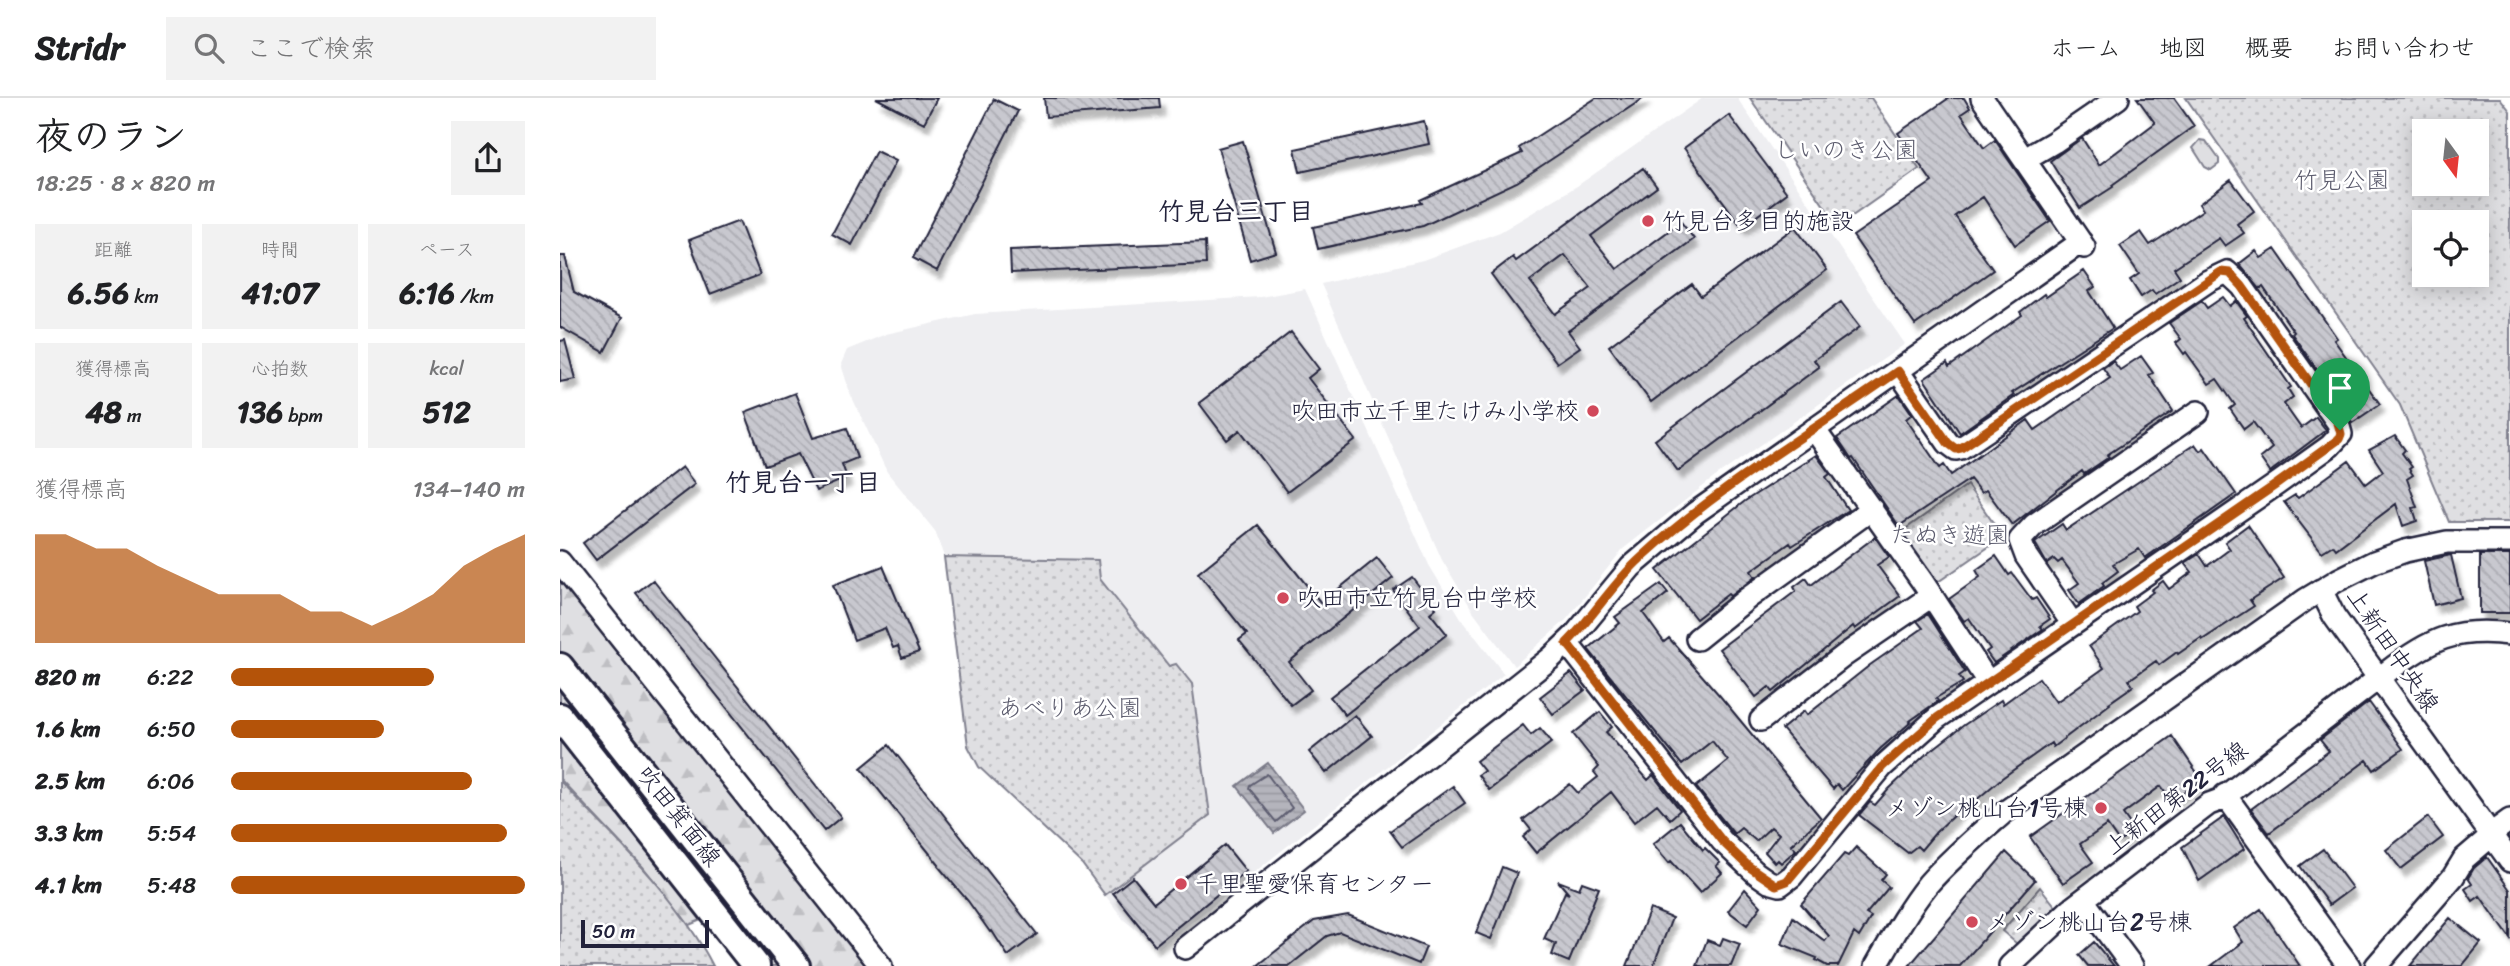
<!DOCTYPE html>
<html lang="ja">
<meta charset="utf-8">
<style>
:root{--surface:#fff;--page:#f2f2f2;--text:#202124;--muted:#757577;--line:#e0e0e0;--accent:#b45309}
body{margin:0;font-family:Sriracha,"Klee One",sans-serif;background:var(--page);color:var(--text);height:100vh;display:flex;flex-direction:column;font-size:26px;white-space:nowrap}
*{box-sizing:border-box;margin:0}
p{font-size:23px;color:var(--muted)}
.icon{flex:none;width:38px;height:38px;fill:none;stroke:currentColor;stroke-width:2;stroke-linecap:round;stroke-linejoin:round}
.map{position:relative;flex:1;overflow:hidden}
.details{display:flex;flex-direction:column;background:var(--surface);width:560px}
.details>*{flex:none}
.needle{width:46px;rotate:165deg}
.buttons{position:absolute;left:1852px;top:21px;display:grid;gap:14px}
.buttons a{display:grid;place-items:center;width:77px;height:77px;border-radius:0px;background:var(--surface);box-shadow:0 4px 18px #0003;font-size:35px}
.scale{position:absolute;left:21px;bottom:18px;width:128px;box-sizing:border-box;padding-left:7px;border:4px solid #22223b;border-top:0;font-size:19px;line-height:24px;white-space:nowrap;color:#22223b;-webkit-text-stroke:5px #fff;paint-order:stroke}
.pin{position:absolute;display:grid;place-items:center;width:60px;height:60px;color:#fff;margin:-72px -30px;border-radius:50% 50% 50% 0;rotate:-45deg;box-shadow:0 0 7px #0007}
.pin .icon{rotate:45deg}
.round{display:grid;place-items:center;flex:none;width:74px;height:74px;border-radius:0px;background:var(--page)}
.head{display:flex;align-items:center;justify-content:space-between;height:119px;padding:0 35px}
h1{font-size:38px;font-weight:800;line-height:52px}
.metrics{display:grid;grid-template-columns:repeat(3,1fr);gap:10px;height:119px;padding:7px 35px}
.metrics div{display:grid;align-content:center;border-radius:0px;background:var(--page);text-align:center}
.metrics b{font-size:30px;font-weight:800}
.metrics small{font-size:19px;font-weight:400}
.metrics p{font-size:19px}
.chart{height:196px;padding:14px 35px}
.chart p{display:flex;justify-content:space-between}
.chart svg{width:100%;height:126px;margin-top:7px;fill:var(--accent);opacity:.7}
ul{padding:0 35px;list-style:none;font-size:23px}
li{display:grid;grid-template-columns:112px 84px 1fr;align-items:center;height:52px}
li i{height:18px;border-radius:9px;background:var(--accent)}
header{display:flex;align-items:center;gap:42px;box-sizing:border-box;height:98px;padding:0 35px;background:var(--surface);border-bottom:2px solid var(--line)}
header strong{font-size:33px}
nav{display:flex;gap:38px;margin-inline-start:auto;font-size:24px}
.search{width:490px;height:63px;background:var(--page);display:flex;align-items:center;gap:18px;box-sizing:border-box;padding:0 24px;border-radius:0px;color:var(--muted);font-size:26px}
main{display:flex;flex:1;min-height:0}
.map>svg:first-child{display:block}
</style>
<header>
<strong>Stridr</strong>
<div class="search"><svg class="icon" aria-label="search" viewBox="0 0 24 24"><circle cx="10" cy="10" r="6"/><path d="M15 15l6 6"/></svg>ここで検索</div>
<nav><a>ホーム</a><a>地図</a><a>概要</a><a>お問い合わせ</a></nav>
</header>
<main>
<section class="details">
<div class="head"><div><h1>夜のラン</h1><p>18:25 · 8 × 820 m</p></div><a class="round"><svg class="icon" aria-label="share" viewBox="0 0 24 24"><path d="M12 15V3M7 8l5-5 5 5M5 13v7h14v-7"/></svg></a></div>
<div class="metrics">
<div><p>距離</p><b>6.56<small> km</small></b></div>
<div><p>時間</p><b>41:07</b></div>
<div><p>ペース</p><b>6:16<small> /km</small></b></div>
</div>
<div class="metrics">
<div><p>獲得標高</p><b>48<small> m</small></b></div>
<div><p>心拍数</p><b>136<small> bpm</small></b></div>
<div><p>kcal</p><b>512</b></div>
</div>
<div class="chart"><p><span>獲得標高</span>134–140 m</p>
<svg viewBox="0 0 160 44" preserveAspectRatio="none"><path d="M0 44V6L10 6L20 11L30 11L40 17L50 22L60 27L70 27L80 27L90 33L100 33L110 38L120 33L130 27L140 17L150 11L160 6V44z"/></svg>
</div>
<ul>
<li><b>820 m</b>6:22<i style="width:69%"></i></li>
<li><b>1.6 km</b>6:50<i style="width:52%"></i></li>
<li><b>2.5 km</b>6:06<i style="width:82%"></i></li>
<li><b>3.3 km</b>5:54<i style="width:94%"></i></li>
<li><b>4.1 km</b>5:48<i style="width:100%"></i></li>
</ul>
</section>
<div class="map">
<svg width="1950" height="868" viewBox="0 0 1950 868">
<defs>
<pattern id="grass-tufts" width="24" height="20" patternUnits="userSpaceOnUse" patternTransform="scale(1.75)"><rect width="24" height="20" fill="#dfdfe2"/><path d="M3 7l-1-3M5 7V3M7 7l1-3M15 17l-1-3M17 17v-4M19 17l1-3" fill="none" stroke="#bfbfc3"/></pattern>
<pattern id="forest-firs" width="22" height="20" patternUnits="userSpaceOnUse" patternTransform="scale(1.75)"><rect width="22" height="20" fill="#dfdfe2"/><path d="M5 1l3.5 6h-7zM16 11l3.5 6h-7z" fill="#bfbfc3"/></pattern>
<pattern id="park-dots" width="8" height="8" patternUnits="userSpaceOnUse" patternTransform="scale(1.75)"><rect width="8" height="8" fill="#dfdfe2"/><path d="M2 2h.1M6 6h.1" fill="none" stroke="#bfbfc3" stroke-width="1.8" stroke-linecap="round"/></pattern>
<pattern id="water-rules" width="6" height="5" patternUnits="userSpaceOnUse" patternTransform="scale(1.75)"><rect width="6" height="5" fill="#b4b4bc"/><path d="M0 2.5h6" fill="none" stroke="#9a9aa2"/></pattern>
<pattern id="building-back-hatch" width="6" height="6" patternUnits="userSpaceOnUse" patternTransform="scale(1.75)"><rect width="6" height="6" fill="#c8c8cf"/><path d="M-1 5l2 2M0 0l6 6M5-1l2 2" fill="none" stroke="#acacb3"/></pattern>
<filter id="shadow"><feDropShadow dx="4.5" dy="8" stdDeviation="2" flood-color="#0004"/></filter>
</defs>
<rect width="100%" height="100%" fill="#fff"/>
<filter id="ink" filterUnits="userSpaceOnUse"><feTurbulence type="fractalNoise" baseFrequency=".0143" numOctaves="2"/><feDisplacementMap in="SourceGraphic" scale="14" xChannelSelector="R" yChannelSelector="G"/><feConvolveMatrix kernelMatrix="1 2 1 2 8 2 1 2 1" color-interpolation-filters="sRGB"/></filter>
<g filter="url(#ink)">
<path fill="#eeeef1" d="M1143 0H1177L1345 246 1155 379 1063 451 1006 522 954 568 913 513 882 462 761 186 863 162 940 134 1017 88Z
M745 191 869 467 901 520 944 576 599 850 564 822 545 797 650 717 609 568 540 481 538 462 384 459 375 433 327 374 290 295 281 266 287 252 326 236 415 216 700 199Z"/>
<path fill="url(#grass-tufts)" stroke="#80808e" stroke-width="2" d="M1640 42 1646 43 1659 61V66L1651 72 1645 69 1633 50Z
M0 585 220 864 215 868H208L0 606Z"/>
<path fill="url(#forest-firs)" stroke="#80808e" stroke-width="2" d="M0 477 311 868H248L0 554Z
M0 635 146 820 129 827 83 769 0 681Z"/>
<path fill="url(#park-dots)" stroke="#80808e" stroke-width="2" fill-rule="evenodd" d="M1190 0H1311L1359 71 1278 128Z
M1626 0H1940L1950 13V424H1889L1840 307ZM1864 33H1916V86H1864ZM1864 124H1916V177H1864Z
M1407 387 1443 439 1372 488 1337 437Z
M384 459 538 462 540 481 609 568 616 566 632 586 650 717 545 797 522 766 419 669 408 648Z
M0 683C54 740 117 797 153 868H0Z
M1480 789 1496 809 1457 846 1442 833Z"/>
<path fill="url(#water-rules)" stroke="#7a7a88" stroke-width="2" d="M708 665 744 712 714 735 677 688Z"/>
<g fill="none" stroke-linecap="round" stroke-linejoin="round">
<path stroke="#5c5c6f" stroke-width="2" d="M707 676 732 710 716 724 689 690 690 687Z"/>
</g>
<path fill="url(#building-back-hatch)" stroke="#22223b" stroke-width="2" fill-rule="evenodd" filter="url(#shadow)" d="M316 0H377L364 25Z
M484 0H599L600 10 486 19Z
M1036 0H1084L957 84 863 128 758 151 753 129 862 105 860 102 962 55 959 50Z
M1389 0H1404L1410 10 1401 16 1424 50 1435 42 1490 123 1455 147 1423 99 1395 118 1433 172 1355 227 1293 138 1372 84 1338 35Z
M1577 0H1614L1634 28 1552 87 1553 89 1520 110 1490 63 1522 40 1539 67 1595 25Z
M434 1 458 13 377 173 353 160Z
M1169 17 1227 95 1182 129 1124 50Z
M864 23 869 46 740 74 735 51Z
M683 43 716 154 690 162 658 50Z
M316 53 336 63 292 147 272 136Z
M1083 70 1097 89 1031 138 1057 171 1121 124 1134 141 1008 233 1020 249 997 265 931 176 953 159 956 163ZM1005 157 1031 190 995 216 970 183Z
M1671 82 1694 113 1677 126 1684 135 1665 148 1659 140 1614 170 1620 179 1595 196 1592 192 1581 199 1570 182 1579 176 1560 148 1581 134 1590 147 1643 112 1639 106Z
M179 123 200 177 150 196 129 142Z
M1235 129 1267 172 1091 304 1049 248 1132 186 1141 198Z
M645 144 646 166 451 175 450 152Z
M1715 151 1777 240 1774 242 1820 306 1792 325 1782 307 1790 301 1774 277 1765 283 1732 236 1734 234 1703 189 1700 191 1679 166 1696 153 1701 160Z
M0 158H5L14 194 62 220 44 254 0 229Z
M1524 173 1535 189 1529 193 1553 230 1452 295 1454 297 1400 335 1364 281 1387 265 1389 269 1462 217 1460 214 1484 196 1486 199Z
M1663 199 1670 208 1676 203 1687 218 1684 220 1731 289 1728 291 1733 299 1724 306 1741 330 1756 319 1766 332 1710 374 1700 360 1712 350 1693 324 1684 331 1670 311 1675 307 1657 281 1649 286 1626 254 1624 256 1616 245 1621 241 1609 225 1642 203 1647 210Z
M1281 204 1300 229 1254 262 1259 269 1118 373 1095 342Z
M731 234 759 271 748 280 796 342 727 394 680 332 667 342 639 305Z
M5 242 15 281 0 284V243Z
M1581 258 1593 275 1589 277 1613 313 1547 357 1549 359 1524 376 1522 373 1452 427 1426 392 1421 395 1410 381 1339 428 1293 360 1291 361 1277 340 1339 297 1352 316 1346 321 1380 370 1384 367 1391 377 1468 322 1475 332 1550 280 1543 270 1553 263 1560 272Z
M235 295 253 340 287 330 297 360 282 366 287 380 256 393 238 356 205 368 185 314Z
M1835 338 1845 352 1842 355 1852 369 1849 371 1853 377 1847 381 1857 409 1853 410 1857 423 1843 428 1836 406 1776 451 1773 447 1762 454 1724 404 1735 397 1738 400 1789 363 1806 386 1823 373 1809 352Z
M1635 346 1640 353 1644 350 1676 396 1585 460 1579 451 1553 466 1558 473 1542 485 1544 488 1519 506 1509 492 1519 485 1502 462 1498 465 1494 461 1487 466 1475 445 1502 426 1506 432Z
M1256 357 1270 376 1266 379 1288 412 1232 448 1230 445 1191 473 1195 479 1170 498 1168 496 1136 521 1097 472 1185 403Z
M122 369 135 386 36 462 23 445Z
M698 427 761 505 817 460 833 480 729 564 751 592 731 607 679 542 687 536 638 475Z
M1688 427 1724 480 1690 502 1694 508 1642 542 1641 540 1618 556 1617 554 1599 567 1596 563 1569 582 1573 588 1549 605 1550 606 1493 649 1491 645 1442 680 1414 704 1411 701 1376 734 1361 752 1357 748 1348 755 1299 717 1310 704 1315 707 1329 691 1364 658 1404 627 1441 602 1443 606 1479 580 1496 604 1544 570 1529 548 1577 513 1574 508 1593 494 1591 492 1603 483 1609 491 1632 474 1625 465 1639 456 1647 468 1670 451 1665 444Z
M1315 439 1329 459 1317 467 1340 498 1295 531 1293 528 1213 594 1209 589 1196 599 1159 551 1236 493 1234 489 1246 480 1251 487Z
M1891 457 1901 500 1874 507 1864 463Z
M1920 457H1950V515H1920Z
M1436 458 1449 477 1452 475 1472 502 1476 500 1490 521 1480 528 1483 531 1434 565 1426 554 1430 551 1409 520 1404 523 1389 501 1420 479 1416 472Z
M323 468 359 554 342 560 338 548 333 550 325 530 294 542 273 487Z
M852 479 876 510 870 515 887 536 785 617 770 599 860 528 833 492Z
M93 482 281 719 264 733 76 495Z
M1101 486 1108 495 1083 515 1104 544 1109 540 1160 598 1261 720 1231 747 1236 752 1221 765 1218 762 1215 765 1205 754 1219 736 1211 729 1196 743 1181 730 1174 736 1136 689 1168 663 1152 643 1122 667 1028 551 1060 525 1055 519Z
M1368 516 1405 574 1399 578 1403 584 1376 600 1378 603 1350 623 1351 624 1320 651 1282 692 1277 686 1273 691 1222 631 1244 613 1247 617 1310 567 1363 530 1357 523Z
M1011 575 1025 592 993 616 980 599Z
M1809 604 1843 651 1814 672 1807 662 1709 735 1691 711 1769 653 1760 642Z
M1040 614 1052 629 1046 634 1088 682 1093 677 1120 712 1110 721 1097 706 1074 724 1051 694 976 755 963 739 971 732 963 722 1010 686 1018 695 1038 679 1034 674 1039 669 1013 636Z
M795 617 812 638 766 675 749 654Z
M963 627 971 637 980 630 992 644 929 692 918 677 924 673 916 663Z
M1612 638 1642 682 1612 703 1601 688 1563 716 1575 733 1559 744 1547 727 1520 746 1533 764 1503 785 1470 739Z
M329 647 477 836 448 858 432 833 430 834 408 803 378 768 379 767 301 670Z
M893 688 905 705 842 749 830 733Z
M1664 719 1684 751 1639 783 1622 749Z
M1868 719 1883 739 1841 771 1826 752Z
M1120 724 1143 752 1145 750 1160 765 1156 768 1162 775 1140 795 1111 763 1109 765 1093 746Z
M665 747 686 773 595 847 553 795 573 779 594 805Z
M1296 749 1326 776 1321 782 1329 789 1306 816 1311 819 1299 839 1294 835 1278 868H1267L1256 862 1257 860 1222 846 1233 819 1265 843 1269 838 1241 806 1284 756 1288 758Z
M1763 751 1792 790 1769 807 1740 768Z
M1446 754 1475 782 1400 868H1349Z
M1927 759 1950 792V840L1920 798 1913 803 1905 791 1912 786 1908 780 1914 770Z
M942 769 957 775 931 841 916 835Z
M998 783 1019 791 1022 784 1039 790 1009 864 992 857 996 846 984 841 1005 794 1009 796Z
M1185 791 1201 808 1187 827 1168 813Z
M1090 811 1112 820 1093 868H1067Z
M1701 811 1740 868H1651L1683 844 1674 830Z
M788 817 866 849 859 866 780 834 767 838 729 868H697L754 823Z
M1890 820 1921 845 1902 868H1850Z
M1163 840 1180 846 1171 868H1137L1147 842 1160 847Z
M1534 844 1554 868H1528L1519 857Z"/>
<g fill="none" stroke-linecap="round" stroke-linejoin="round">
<g stroke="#22223b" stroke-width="26">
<path id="minor" d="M1422 0 1524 149
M1465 61 1494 44 1558 0
M1254 331 1362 483 1428 584
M0 464 321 868
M1761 492 1774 518 1950 763
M1512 525 1466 458 1460 442 1474 427 1638 314
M1137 541 1188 500 1312 411
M1007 545 1162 743 1196 775 1209 784 1220 787 1232 778 1322 669 1377 620 1717 386 1770 348 1781 336 1778 325 1682 188 1667 174 1648 183 1401 350 1396 351 1388 345 1338 273
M1827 574C1870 541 1895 529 1950 536
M1201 622 1285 557 1370 499
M1665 697 1789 868
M1939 730 1950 722
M1523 802 1572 868
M625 850 991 560 1014 538 1071 469 1135 415 1521 144
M1316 868C1332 840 1348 811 1368 786 1391 760 1417 738 1442 716L1745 502 1778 482 1814 464 1845 453 1887 444H1950
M1450 868 1512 810 1649 706 1660 702 1819 580
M1816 868 1893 779 1904 761 1931 738"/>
</g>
<g stroke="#22223b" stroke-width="32">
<path id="major" d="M0 569 236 868
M0 619 196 868"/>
</g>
<use href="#minor" stroke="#fff" stroke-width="21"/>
<use href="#major" stroke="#fff" stroke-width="26"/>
</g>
</g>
<g fill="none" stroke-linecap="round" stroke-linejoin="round" filter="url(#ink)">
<g stroke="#fff" stroke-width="14">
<path id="route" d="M1661 174 1670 175 1682 188 1778 325 1781 336 1779 341 1717 386 1377 620 1322 669 1227 783 1216 787 1188 768 1162 743 1007 545C1034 518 1053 485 1081 460 1159 388 1252 334 1338 273L1388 345 1396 351 1401 350Z"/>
</g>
<use href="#route" stroke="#b45309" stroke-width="9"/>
</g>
<g fill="#d1495b" stroke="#fff" stroke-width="2.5">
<circle cx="1088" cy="123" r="7"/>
<circle cx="1033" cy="313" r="7"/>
<circle cx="723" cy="500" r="7"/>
<circle cx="1541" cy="710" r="7"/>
<circle cx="621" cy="786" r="7"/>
<circle cx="1412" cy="824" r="7"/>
</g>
<g text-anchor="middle" stroke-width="5" stroke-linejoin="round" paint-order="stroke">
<g font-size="24" fill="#5b5b6d" stroke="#fff">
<text x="1286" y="60">しいのき公園</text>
<text x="1782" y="90">竹見公園</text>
<text x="1390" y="445">たぬき遊園</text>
<text x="510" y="618">あべりあ公園</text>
</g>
<g font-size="24" fill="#22223b" stroke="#fff" text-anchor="start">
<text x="1102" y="131">竹見台多目的施設</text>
<text x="1019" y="321" text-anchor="end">吹田市立千里たけみ小学校</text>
<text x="737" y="508">吹田市立竹見台中学校</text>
<text x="1527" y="718" text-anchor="end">メゾン桃山台1号棟</text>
<text x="635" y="794">千里聖愛保育センター</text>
<text x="1426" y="832">メゾン桃山台2号棟</text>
</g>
<g font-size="24" fill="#22223b" stroke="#fff">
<text transform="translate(1833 552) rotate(56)" y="8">上新田中央線</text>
<text transform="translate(1616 700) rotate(-37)" y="8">上新田第22号線</text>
<text transform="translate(119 718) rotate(52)" y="8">吹田箕面線</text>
</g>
<g font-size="26" font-weight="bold" fill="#22223b" stroke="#fff">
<text x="676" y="122">竹見台三丁目</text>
<text x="243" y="393">竹見台一丁目</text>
</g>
</g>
</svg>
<div class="buttons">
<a><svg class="needle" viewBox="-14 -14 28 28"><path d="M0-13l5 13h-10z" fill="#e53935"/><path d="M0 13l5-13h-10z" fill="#757577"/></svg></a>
<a><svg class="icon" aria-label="locate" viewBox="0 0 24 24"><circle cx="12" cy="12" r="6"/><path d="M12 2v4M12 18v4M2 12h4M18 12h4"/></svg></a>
</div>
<div class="scale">50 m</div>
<div class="pin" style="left:1780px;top:332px;background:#1e9e55"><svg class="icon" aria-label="arrive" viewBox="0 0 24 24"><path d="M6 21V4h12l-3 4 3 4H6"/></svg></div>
</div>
</main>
